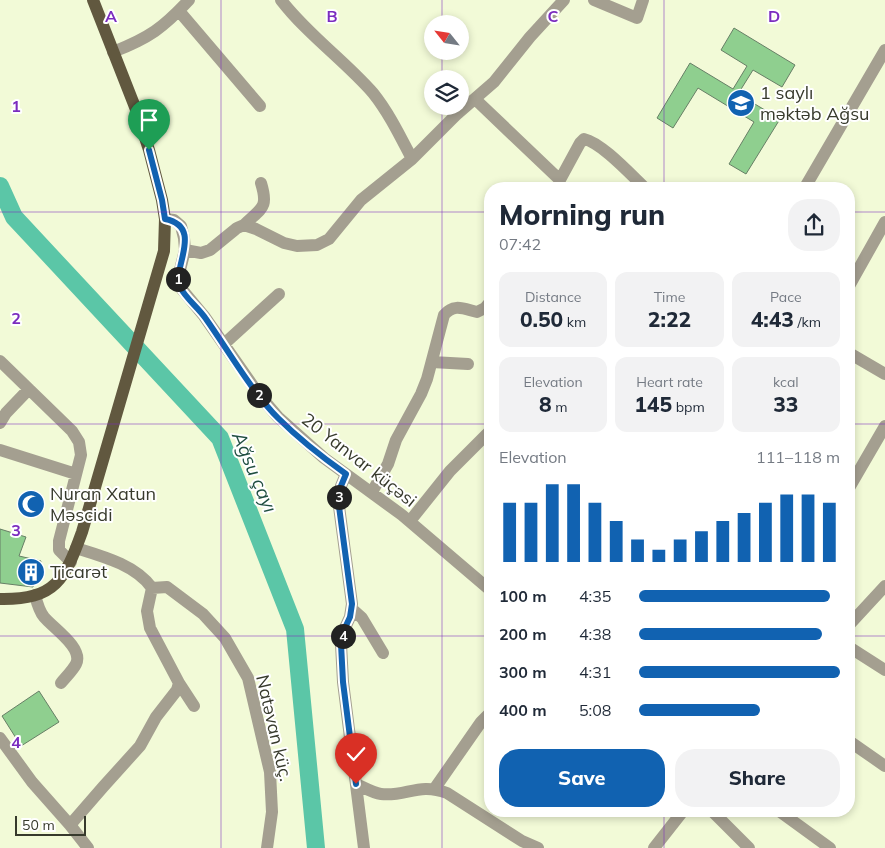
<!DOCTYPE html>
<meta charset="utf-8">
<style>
:root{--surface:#fff;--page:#f2f2f3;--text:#1f2937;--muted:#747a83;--accent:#1162b1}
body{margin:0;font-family:Mulish,sans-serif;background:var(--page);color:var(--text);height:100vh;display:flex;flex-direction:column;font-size:19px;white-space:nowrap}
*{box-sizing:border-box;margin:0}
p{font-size:16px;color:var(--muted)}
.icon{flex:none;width:28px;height:28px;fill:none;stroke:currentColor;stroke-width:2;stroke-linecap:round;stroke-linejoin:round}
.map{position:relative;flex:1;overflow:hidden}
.panel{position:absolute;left:484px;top:182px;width:371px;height:635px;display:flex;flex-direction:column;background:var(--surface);border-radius:20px;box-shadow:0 2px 8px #0003}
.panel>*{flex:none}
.needle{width:32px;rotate:300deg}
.controls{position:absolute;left:424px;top:15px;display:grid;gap:10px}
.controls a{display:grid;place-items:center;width:45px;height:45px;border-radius:50%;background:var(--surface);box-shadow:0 2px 8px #0003;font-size:25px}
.scale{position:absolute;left:15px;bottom:12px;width:71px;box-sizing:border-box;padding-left:5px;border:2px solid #373a2c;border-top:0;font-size:14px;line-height:18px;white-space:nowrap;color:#373a2c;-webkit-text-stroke:4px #fff;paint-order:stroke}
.pin{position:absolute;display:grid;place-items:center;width:42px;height:42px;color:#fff;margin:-51px -21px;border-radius:50% 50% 50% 0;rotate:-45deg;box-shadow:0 0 5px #0007}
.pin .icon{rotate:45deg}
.km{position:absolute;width:25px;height:25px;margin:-12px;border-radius:50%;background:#222;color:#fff;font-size:14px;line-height:25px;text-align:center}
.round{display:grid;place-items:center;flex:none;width:52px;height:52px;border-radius:20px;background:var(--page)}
.headline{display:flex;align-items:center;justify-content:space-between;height:85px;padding:0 15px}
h1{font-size:28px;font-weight:800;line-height:38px}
.stats{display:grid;grid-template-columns:repeat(3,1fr);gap:8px;height:85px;padding:5px 15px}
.stats div{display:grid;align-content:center;border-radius:12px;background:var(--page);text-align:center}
.stats b{font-size:21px;font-weight:800}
.stats small{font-size:14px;font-weight:400}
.stats p{font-size:14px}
.chart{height:140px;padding:10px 15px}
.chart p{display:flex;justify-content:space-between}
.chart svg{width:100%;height:90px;margin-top:5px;stroke:var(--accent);stroke-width:6}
.cta{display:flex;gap:10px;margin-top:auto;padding:10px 15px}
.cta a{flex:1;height:58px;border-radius:20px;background:var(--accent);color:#fff;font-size:20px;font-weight:800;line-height:58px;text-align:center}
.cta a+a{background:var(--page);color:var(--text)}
ul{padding:0 15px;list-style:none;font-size:16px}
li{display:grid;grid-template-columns:80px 60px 1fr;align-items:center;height:38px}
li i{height:12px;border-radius:6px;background:var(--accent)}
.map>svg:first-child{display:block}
</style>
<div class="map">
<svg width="885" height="848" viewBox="0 0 885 848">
<rect width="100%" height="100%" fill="#f2fad7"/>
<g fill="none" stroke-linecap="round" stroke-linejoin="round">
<path stroke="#5bc6a7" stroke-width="18" d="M0 186 14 217 220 438 295 629 316 848"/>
</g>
<path fill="#8fcf8f" stroke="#677f66" d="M734 28 795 65 782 87 753 70 738 94 780 119 746 174 729 164 754 122 698 88 673 128 657 118 690 63 733 89 747 66 721 50Z
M0 529 26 537 19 556 41 561 33 587 0 583Z
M39 691 59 722 21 746 2 716Z"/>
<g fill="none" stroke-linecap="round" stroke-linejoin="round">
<path stroke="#a49f90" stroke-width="12" d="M281 0C308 35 344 60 373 93 389 113 400 136 412 159
M594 0 637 18 643 0
M179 11 260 106
M113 52C149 38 163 28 189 0
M475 99 560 180
M555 189 580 143 584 139C602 143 631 175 646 189
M804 189 885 50
M165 219 174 220 181 226 184 238 185 250 178 278 180 287 204 316 260 396 278 417 324 458 402 515 490 590
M244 225C261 208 269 209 261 183
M185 250 201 253 210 250 237 228 244 225 256 229 284 243 297 246 317 245 329 239 361 200 412 159 456 115 494 82 530 37 564 0
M849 286 885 222
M224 344 279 294
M849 353 885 374
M0 361 72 431 79 442 81 455 59 541V550L71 562
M432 362 468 364
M0 423 6 413 29 389
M0 450 76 474
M346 474 341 486 338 499 352 604 350 617 344 630 341 644 343 682 364 848
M849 488 885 426
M372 492 388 464 396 440 421 394 427 379 444 315C454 303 464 309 477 312L485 308 490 302
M410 521 450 471 490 431
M152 588 167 587 203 614 225 638 248 678 270 772 272 812 267 848
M35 595C37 603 39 611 44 617 53 628 84 648 76 664 73 670 66 677 61 683
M352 609 362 618 383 653
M849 625 885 586
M849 647 885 670
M179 683 194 706
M0 738 32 782 70 825 88 848
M849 741 885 766
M356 784C363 787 373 793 381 794 406 797 419 782 447 793L522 841 538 848
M435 788 481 722 490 713
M712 811 749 848
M779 811 830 848
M70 825 103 787 140 746 156 717 177 690 179 683 150 628 147 611 152 588C136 565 102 556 76 548
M654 848 683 811"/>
<path stroke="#61583f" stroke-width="12" d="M0 599C56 600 65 579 82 532L164 251 165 219 162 200 149 150 135 107 93 0"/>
</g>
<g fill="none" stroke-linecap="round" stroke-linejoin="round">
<g stroke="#fff" stroke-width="10">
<path id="route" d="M149 150 162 200 165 219C205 227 171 269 180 287 186 299 199 308 206 319 228 350 252 392 278 418 299 439 322 457 346 474L341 486 338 499 352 604 350 617 344 630 341 644 343 682 356 784"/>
</g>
<use href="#route" stroke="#1162b1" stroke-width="6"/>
</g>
<path fill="none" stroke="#7b2cbf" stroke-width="1" stroke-opacity="0.55" d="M221 0V848M442 0V24M664 0V189M442 51V79M442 106V848M0 212H490M849 212H885M0 424H490M849 424H885M0 636H490M849 636H885M664 811V848"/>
<defs>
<g id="school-disc" transform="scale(1.4375)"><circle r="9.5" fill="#1162b1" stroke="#fff"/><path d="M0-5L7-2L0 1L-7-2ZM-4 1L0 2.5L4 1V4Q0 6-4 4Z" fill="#fff"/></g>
<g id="mosque-disc" transform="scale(1.4375)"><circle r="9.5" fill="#1162b1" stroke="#fff"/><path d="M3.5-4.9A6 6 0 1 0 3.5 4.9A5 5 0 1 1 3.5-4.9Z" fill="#fff"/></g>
<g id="building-disc" transform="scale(1.4375)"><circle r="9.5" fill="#1162b1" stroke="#fff"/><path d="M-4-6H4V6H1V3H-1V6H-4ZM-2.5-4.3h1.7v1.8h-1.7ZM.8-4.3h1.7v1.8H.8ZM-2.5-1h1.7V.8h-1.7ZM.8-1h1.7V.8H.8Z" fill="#fff"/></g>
</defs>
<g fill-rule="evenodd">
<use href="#school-disc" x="741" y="103"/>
<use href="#mosque-disc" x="31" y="504"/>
<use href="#building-disc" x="31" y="572"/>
</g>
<g text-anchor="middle" stroke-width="4" stroke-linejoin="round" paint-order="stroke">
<g font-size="18" fill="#373a2c" stroke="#fff" text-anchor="start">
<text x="760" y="99">1 saylı<tspan x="760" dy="21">məktəb Ağsu</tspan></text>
<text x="50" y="500">Nuran Xatun<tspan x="50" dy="21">Məscidi</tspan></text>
<text x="50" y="578">Ticarət</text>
</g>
<g font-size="18" fill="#373a2c" stroke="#fff">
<text transform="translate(359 460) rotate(38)" y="6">20 Yanvar küçəsi</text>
<text transform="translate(274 728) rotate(77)" y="6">Natəvan küç.</text>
</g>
<g font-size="19" font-style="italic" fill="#214f41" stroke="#fff">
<text transform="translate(255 472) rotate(67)" y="7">Ağsu çayı</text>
</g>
</g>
<g font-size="16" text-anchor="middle" font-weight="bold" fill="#7b2cbf" stroke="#fff" stroke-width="4" stroke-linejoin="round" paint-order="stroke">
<text x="111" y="22">A</text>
<text x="332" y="22">B</text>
<text x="553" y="22">C</text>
<text x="774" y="22">D</text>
<text x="16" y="112">1</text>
<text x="16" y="324">2</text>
<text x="16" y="536">3</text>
<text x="16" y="748">4</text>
</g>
</svg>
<div class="controls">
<a><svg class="needle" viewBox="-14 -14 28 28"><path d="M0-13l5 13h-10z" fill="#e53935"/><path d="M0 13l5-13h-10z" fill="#747a83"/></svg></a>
<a><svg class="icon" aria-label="layers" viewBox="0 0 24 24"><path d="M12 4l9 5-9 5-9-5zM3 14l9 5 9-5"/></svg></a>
</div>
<div class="scale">50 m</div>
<div class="pin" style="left:149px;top:150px;background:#1e9e55"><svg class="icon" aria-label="arrive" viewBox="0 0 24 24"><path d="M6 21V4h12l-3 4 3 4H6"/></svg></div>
<div class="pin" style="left:356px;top:784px;background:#d93025"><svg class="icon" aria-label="check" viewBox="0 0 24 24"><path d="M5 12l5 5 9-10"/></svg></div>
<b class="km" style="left:178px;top:279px">1</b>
<b class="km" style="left:259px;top:395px">2</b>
<b class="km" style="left:339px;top:497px">3</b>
<b class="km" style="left:343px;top:636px">4</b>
<section class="panel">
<div class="headline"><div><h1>Morning run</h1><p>07:42</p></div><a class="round"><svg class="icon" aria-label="share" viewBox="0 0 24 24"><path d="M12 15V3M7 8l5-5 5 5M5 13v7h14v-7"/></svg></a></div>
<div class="stats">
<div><p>Distance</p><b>0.50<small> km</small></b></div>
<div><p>Time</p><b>2:22</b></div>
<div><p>Pace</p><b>4:43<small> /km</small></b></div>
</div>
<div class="stats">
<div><p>Elevation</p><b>8<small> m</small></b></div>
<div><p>Heart rate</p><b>145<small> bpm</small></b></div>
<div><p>kcal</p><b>33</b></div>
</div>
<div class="chart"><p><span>Elevation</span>111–118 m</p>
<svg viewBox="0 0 160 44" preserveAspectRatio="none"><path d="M5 44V15M15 44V15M25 44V6M35 44V6M45 44V15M55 44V24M65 44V33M75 44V38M85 44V33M95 44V29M105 44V24M115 44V20M125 44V15M135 44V11M145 44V11M155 44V15"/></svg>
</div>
<ul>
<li><b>100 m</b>4:35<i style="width:95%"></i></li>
<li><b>200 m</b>4:38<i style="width:91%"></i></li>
<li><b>300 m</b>4:31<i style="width:100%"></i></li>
<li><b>400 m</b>5:08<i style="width:60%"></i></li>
</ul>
<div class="cta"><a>Save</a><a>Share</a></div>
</section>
</div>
